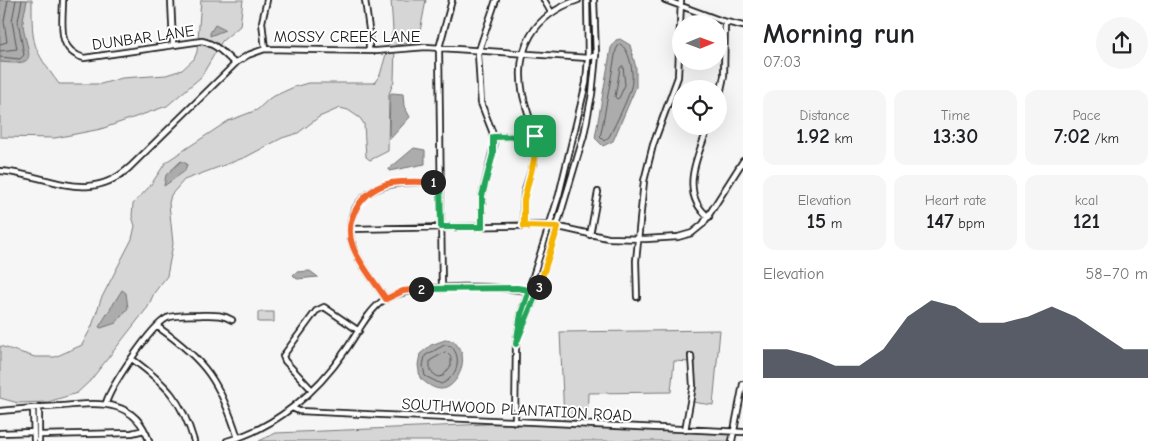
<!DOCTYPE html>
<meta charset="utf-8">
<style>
:root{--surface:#fff;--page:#f6f6f6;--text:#202124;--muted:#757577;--accent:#111827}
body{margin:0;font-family:"Comic Neue",sans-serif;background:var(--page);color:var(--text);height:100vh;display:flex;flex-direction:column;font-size:19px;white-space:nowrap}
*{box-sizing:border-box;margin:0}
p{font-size:16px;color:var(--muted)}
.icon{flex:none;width:28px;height:28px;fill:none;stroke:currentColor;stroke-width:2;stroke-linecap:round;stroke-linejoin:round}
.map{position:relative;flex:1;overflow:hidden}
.side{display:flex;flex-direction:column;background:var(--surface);width:425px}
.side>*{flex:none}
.needle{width:32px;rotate:89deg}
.controls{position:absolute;left:672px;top:15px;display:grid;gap:10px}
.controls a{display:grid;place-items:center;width:55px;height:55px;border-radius:50%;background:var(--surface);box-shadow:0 5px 20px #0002;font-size:25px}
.pin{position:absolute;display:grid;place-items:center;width:42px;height:42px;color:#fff;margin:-21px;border-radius:10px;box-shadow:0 2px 8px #0006}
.km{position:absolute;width:25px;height:25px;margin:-12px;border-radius:50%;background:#222;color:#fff;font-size:14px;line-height:25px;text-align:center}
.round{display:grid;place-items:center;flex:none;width:52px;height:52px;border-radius:26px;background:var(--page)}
.headline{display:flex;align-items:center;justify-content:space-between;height:85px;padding:0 20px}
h1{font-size:28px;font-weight:600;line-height:38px}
.metrics{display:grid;grid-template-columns:repeat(3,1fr);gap:8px;height:85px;padding:5px 20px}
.metrics div{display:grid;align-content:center;border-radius:12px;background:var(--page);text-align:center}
.metrics b{font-size:21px;font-weight:600}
.metrics small{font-size:14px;font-weight:400}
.metrics p{font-size:14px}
.chart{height:140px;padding:10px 20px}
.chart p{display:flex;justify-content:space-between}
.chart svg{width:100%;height:90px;margin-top:5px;fill:var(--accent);opacity:.7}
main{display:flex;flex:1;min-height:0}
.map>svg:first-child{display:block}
</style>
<main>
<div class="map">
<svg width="743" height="441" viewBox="0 0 743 441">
<rect width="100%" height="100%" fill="#f6f6f6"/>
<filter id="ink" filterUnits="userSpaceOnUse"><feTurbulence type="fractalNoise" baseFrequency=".02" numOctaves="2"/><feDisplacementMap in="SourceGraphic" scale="10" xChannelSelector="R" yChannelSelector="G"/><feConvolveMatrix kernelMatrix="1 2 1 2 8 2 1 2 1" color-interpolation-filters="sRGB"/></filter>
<g filter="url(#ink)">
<path fill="#d6d6d6" stroke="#797979" d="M0 0H32C32 46 32 47 59 84H101L122 78 166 75 182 70 194 59 197 52 201 0H243L240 26 222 41 201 77 167 106 101 129 55 138 0 137Z
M391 0H426L418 42 395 45 394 81 389 94 388 151 370 160 366 157 364 124 360 118 348 110 340 108 319 117 298 133 282 138 246 157 184 180 171 195 169 203 173 244 167 276 154 293 148 307 90 381 77 393 48 402 18 403 0 398V346L35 357H55L82 345 92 326 101 299 132 239 135 226 132 216 133 204 150 186 166 162 175 156 228 121 257 110 270 98 294 87 308 83H374L380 75 393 30Z
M258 312H274V322H258Z
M720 330 713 405 691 402 695 363 692 354H689L690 362 674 361 671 392 588 393 587 424 562 422 564 419 560 332Z
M510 423 732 433 730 441H259L276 433Z"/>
<path fill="#acacac" stroke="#727272" d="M0 0H27C26 8 23 15 23 23 25 52 44 67 0 62Z
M215 25 225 30 210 36V33Z
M620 39 630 45 636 68V87L613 141 603 146 595 138 611 48 616 40Z
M392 93 403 94 404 106 410 117 391 138 389 134 390 94Z
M414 148 425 150V164L389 171V169Z
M181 161 187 164 185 171 164 186 166 175Z
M310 271 318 277 297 279 293 275 296 272Z
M122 290 126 293 128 308 116 323 101 328 99 327Z
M445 340 454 341C457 345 461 350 462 355 465 367 455 389 441 389 433 389 426 383 420 378L418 365 420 354 431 345Z"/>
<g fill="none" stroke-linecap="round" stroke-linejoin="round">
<path stroke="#565656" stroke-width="1" d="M0 44 7 42 4 21 8 0
M620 44C631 50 634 76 631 87 627 102 616 123 609 137L604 141 600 137 602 128 616 50Z
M0 51 17 49 12 21 16 0
M0 57 20 59 24 55 18 21 22 0
M623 66 625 85 619 98 617 99 615 97 620 68Z
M445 345 451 346C463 358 457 378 441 384L425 376 423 366 425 356Z
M446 352 451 357V366L443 376 438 377 430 371V361Z"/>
<g stroke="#1c1c1c" stroke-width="8">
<path id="minor" d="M63 0C63 23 56 50 84 58L202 41C216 44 225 54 235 64
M171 0 173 44
M365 0 369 29V51
M544 0 551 12
M665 0 722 21 743 26
M265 49 262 22 267 0
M719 99 724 76 725 22
M493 137 535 136
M0 171C48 174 88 206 130 167L237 62 248 55 265 49 376 51 426 47 588 58 596 55
M709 217C678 194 698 154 709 126
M524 226C524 214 522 202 525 191 528 177 535 165 535 150 536 130 527 114 523 95 514 48 534 15 578 0
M482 227V196L494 145 492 131 481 103 478 53 496 0
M350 229 550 225 608 238 646 239 678 237 692 233 703 224 743 161
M590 235 598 192
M442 289 439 48 452 0
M637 297 636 261 644 181 653 145 678 77 681 0
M386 299C375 282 360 265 353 247 349 236 349 224 353 213 369 178 408 182 441 182
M158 327C206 361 220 382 238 438
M520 332 537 293 584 135 592 94 596 55 594 0
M132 359C166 384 182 400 194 441
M312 390 285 361 283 356 316 311 324 307 359 331
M106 403C111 386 151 326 167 318 177 314 191 316 202 315 213 315 222 314 232 320
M39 407V441
M33 408 34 441
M292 408 299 411 743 432
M0 411C21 409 41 407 62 406 98 403 135 398 149 441
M515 422 516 344 521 314 559 195 586 83 588 58 587 0
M685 430 693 386 691 356
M0 433 33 432
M39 435 132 433 144 430
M227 441C275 428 317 392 345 351 356 336 366 314 381 302 405 282 507 285 537 293
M732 441 743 384"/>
</g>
<use href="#minor" stroke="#fff" stroke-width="4.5"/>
</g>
</g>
<g fill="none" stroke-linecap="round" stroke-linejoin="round" filter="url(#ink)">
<g stroke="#fff" stroke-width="10">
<path id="split-1" d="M433 182H440L441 227H482V196L493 154V137L535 136"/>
</g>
<g stroke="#fff" stroke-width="10">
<path id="split-2" d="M421 289 403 291 386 299C375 282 360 265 353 247 342 219 363 189 391 183 405 181 420 182 433 182"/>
</g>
<g stroke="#fff" stroke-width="10">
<path id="split-3" d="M421 289 517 288 529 290 521 314 516 344 539 287"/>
</g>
<g stroke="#fff" stroke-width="10">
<path id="split-4" d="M535 136 534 160 524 200V226L558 227 539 287"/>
</g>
<use href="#split-1" stroke="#22a559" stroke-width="6"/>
<use href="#split-2" stroke="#f0652b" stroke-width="6"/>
<use href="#split-3" stroke="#22a559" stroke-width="6"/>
<use href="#split-4" stroke="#f5b400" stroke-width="6"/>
</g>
<g text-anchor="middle" stroke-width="4" stroke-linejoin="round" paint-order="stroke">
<g font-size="16" fill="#1c1c1c" stroke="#fff">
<text x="347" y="42">MOSSY CREEK LANE</text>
<text transform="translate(143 37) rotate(-8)" y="6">DUNBAR LANE</text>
<text transform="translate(517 409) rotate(3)" y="6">SOUTHWOOD PLANTATION ROAD</text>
</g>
</g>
</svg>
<div class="controls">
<a><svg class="needle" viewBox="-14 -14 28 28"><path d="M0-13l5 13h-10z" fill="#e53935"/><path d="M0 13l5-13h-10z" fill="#757577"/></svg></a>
<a><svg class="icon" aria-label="locate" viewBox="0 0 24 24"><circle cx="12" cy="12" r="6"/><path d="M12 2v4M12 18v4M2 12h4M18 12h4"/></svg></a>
</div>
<div class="pin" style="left:535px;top:136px;background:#1e9e55"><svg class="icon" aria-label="arrive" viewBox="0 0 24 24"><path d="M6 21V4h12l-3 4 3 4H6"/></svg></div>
<b class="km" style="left:433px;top:182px">1</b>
<b class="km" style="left:421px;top:289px">2</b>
<b class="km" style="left:539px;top:287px">3</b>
</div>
<section class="side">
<div class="headline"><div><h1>Morning run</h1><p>07:03</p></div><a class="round"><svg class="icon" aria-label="share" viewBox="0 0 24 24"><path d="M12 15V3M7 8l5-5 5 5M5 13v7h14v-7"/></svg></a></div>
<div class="metrics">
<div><p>Distance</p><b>1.92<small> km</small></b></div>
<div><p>Time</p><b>13:30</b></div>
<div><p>Pace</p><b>7:02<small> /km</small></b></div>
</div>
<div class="metrics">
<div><p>Elevation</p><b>15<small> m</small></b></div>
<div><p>Heart rate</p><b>147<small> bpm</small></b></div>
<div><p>kcal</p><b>121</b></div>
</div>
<div class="chart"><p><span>Elevation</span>58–70 m</p>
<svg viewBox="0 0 160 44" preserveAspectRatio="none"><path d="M0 44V30L10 30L20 33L30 38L40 38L50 30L60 14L70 6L80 9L90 17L100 17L110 14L120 9L130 14L140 22L150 30L160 30V44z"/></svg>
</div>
</section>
</main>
